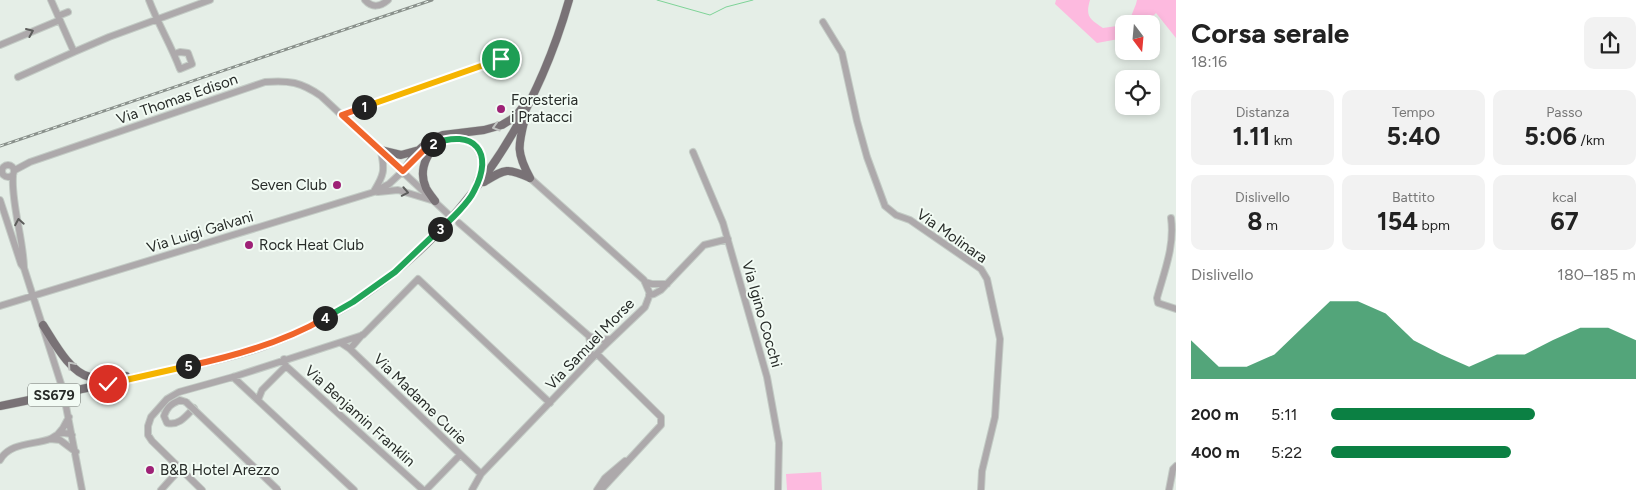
<!DOCTYPE html>
<html lang="it">
<meta charset="utf-8">
<style>
:root{--surface:#fff;--page:#f2f2f2;--text:#222;--muted:#767676;--accent:#0b8043}
body{margin:0;font-family:Figtree,sans-serif;background:var(--page);color:var(--text);height:100vh;display:flex;flex-direction:column;font-size:19px;white-space:nowrap}
*{box-sizing:border-box;margin:0}
p{font-size:16px;color:var(--muted)}
.icon{flex:none;width:28px;height:28px;fill:none;stroke:currentColor;stroke-width:2;stroke-linecap:round;stroke-linejoin:round}
.map{position:relative;flex:1;overflow:hidden}
.drawer{display:flex;flex-direction:column;background:var(--surface);width:475px}
.drawer>*{flex:none}
.needle{width:32px;rotate:164deg}
.tools{position:absolute;left:1115px;top:15px;display:grid;gap:10px}
.tools a{display:grid;place-items:center;width:45px;height:45px;border-radius:10px;background:var(--surface);box-shadow:0 2px 8px #0003;font-size:25px}
.pin{position:absolute;display:grid;place-items:center;width:42px;height:42px;color:#fff;margin:-21px;border:2px solid #fff;border-radius:50%;box-shadow:0 1px 5px #0007}
.km{position:absolute;width:25px;height:25px;margin:-12px;border-radius:50%;background:#222;color:#fff;font-size:14px;line-height:25px;text-align:center}
.round{display:grid;place-items:center;flex:none;width:52px;height:52px;border-radius:10px;background:var(--page)}
.summary{display:flex;align-items:center;justify-content:space-between;height:85px;padding:0 15px}
h1{font-size:28px;font-weight:700;line-height:38px}
.metrics{display:grid;grid-template-columns:repeat(3,1fr);gap:8px;height:85px;padding:5px 15px}
.metrics div{display:grid;align-content:center;border-radius:10px;background:var(--page);text-align:center}
.metrics b{font-size:25px;font-weight:700}
.metrics small{font-size:14px;font-weight:400}
.metrics p{font-size:14px}
.chart{height:140px;padding:10px 15px}
.chart p{display:flex;justify-content:space-between}
.chart svg{width:100%;height:90px;margin-top:5px;fill:var(--accent);opacity:.7}
ul{padding:0 15px;list-style:none;font-size:16px}
li{display:grid;grid-template-columns:80px 60px 1fr;align-items:center;height:38px}
li i{height:12px;border-radius:6px;background:var(--accent)}
main{display:flex;flex:1;min-height:0}
.map>svg:first-child{display:block}
</style>
<main>
<div class="map">
<svg width="1176" height="490" viewBox="0 0 1176 490">
<rect width="100%" height="100%" fill="#e5eee7"/>
<path fill="#fdbadf" d="M1056 0H1090C1085 17 1090 19 1103 28L1124 25V38L1097 43 1055 4Z
M1137 0H1176V38L1156 13 1145 24H1128L1136 4Z
M821 472 822 490H787L786 474Z"/>
<g fill="none" stroke-linecap="round" stroke-linejoin="round">
<path stroke="#7ed397" stroke-width="1" d="M657 0 710 15 726 7 753 0"/>
<g stroke="#c3cbc5" stroke-width="8">
<path id="minor" d="M51 0 74 52 109 37 210 0
M149 0C158 24 171 45 180 69L192 64 188 53 180 52 174 54
M365 0C372 8 380 7 388 0
M58 16 68 12
M823 22 842 53 857 121 867 157 885 206 896 215 910 220 981 269 987 279 1000 339 995 417 982 471 981 490
M0 45 60 20
M18 77 74 52
M342 115 516 53
M693 152 723 223 767 377 779 443 778 490
M2 171a6 6 0 1 1 12 0a6 6 0 1 1-12 0Z
M15 170 30 162 265 82C289 80 301 82 321 96L449 215
M13 176C11 203 23 237 24 267
M374 191C384 175 385 170 381 152
M378 192 398 190 431 200
M0 200 21 264 24 268 63 390
M1171 218C1175 246 1164 272 1157 298L1158 303 1176 309
M459 223 589 336 598 340 611 339
M645 282 652 284H667
M649 295 654 294 661 290 704 245 728 239
M0 306 374 192 389 184 403 171
M341 343 350 349 481 474
M350 349 362 335
M597 354 661 417V425L601 490
M284 359 286 366 423 490
M588 362C592 353 591 346 589 336
M233 377 354 490
M258 400 262 390 286 366
M65 401 82 490
M186 402 180 400C171 404 167 407 164 416L167 423C179 426 186 416 194 408
M58 434 63 428 69 417
M50 439 60 440 76 452
M0 460C10 442 34 445 50 439 55 437 58 432 64 433 65 433 71 434 72 435
M161 490 180 469
M202 490 152 441 148 435V426L151 417 167 399 179 392 233 377 363 335 418 279 550 403
M426 490 460 455
M472 490 481 474 603 347 645 307 650 294 644 280 530 178
M597 490 605 478 625 461
M1169 490 1173 469 1176 466"/>
</g>
<g stroke="#c3cbc5" stroke-width="9">
<path id="major" d="M525 118C518 146 516 152 530 178
M380 150 401 155 419 150
M403 171 419 150 430 140 443 135 484 130 502 125 515 117 526 103
M484 182C505 169 507 167 530 178
M435 201C432 197 428 192 426 188 413 160 443 128 470 142 479 147 482 155 483 165 483 171 479 177 477 183
M43 325C54 342 70 373 90 377 102 379 115 376 126 376
M0 406C50 396 101 385 151 374 189 366 228 359 264 346 419 290 525 155 569 0"/>
</g>
<use href="#minor" stroke="#ada9ab" stroke-width="6"/>
<use href="#major" stroke="#797276" stroke-width="8"/>
<g stroke="#8a918c" stroke-width="3">
<path id="rail" d="M0 146 432 0"/>
</g>
<use href="#rail" stroke="#f2fbf4" stroke-width="1" stroke-dasharray="4" stroke-linecap="butt"/>
<g stroke="#c3cbc5" stroke-width="8" stroke-linecap="butt">
<path id="minor-bridge" d="M186 402 278 490"/>
</g>
<use href="#minor-bridge" stroke="#ada9ab" stroke-width="6"/>
</g>
<defs><path id="oneway-chevron" d="M-2-3.5L2.5 0L-2 3.5" fill="none" stroke-width="1.6" stroke-linecap="round" stroke-linejoin="round" transform="scale(1.25)"/></defs>
<g stroke="#5d5d5c">
<use href="#oneway-chevron" transform="translate(30 32) rotate(-23)"/>
<use href="#oneway-chevron" transform="translate(405 192) rotate(11)"/>
<use href="#oneway-chevron" transform="translate(19 222) rotate(-100)"/>
</g>
<g stroke="#c2c4c2">
<use href="#oneway-chevron" transform="translate(496 127) rotate(164)"/>
<use href="#oneway-chevron" transform="translate(71 365) rotate(-131)"/>
</g>
<g fill="none" stroke-linecap="round" stroke-linejoin="round">
<g stroke="#fff" stroke-width="10">
<path id="split-1" d="M364 107 501 59"/>
</g>
<g stroke="#fff" stroke-width="10">
<path id="split-2" d="M364 107 342 115 403 171 424 150 433 144"/>
</g>
<g stroke="#fff" stroke-width="10">
<path id="split-3" d="M433 144C474 128 495 152 474 191 469 202 450 221 440 229"/>
</g>
<g stroke="#fff" stroke-width="10">
<path id="split-4" d="M325 318 353 302 395 272 440 229"/>
</g>
<g stroke="#fff" stroke-width="10">
<path id="split-5" d="M188 366C235 356 284 342 325 318"/>
</g>
<g stroke="#fff" stroke-width="10">
<path id="split-6" d="M108 384 188 366"/>
</g>
<use href="#split-1" stroke="#f5b400" stroke-width="6"/>
<use href="#split-2" stroke="#f0652b" stroke-width="6"/>
<use href="#split-3" stroke="#22a559" stroke-width="6"/>
<use href="#split-4" stroke="#22a559" stroke-width="6"/>
<use href="#split-5" stroke="#f0652b" stroke-width="6"/>
<use href="#split-6" stroke="#f5b400" stroke-width="6"/>
</g>
<g fill="#9e2176" stroke="#f2fbf4" stroke-width="2">
<circle cx="501" cy="109" r="5"/>
<circle cx="337" cy="185" r="5"/>
<circle cx="249" cy="245" r="5"/>
<circle cx="150" cy="470" r="5"/>
</g>
<g text-anchor="middle" stroke-width="4" stroke-linejoin="round" paint-order="stroke">
<rect fill="#f2fbf4" stroke="#646965" stroke-width="1" x="28" y="383.5" width="52" height="23" rx="4"/>
<g font-size="14" font-weight="bold" fill="#272b28">
<text x="54" y="400">SS679</text>
</g>
<g font-size="15" fill="#272b28" stroke="#f2fbf4">
<text transform="translate(177 99) rotate(-19)" y="5">Via Thomas Edison</text>
<text transform="translate(200 232) rotate(-17)" y="5">Via Luigi Galvani</text>
<text transform="translate(952 236) rotate(35)" y="5">Via Molinara</text>
<text transform="translate(762 314) rotate(74)" y="5">Via Igino Cocchi</text>
<text transform="translate(590 344) rotate(-46)" y="5">Via Samuel Morse</text>
<text transform="translate(420 399) rotate(44)" y="5">Via Madame Curie</text>
<text transform="translate(360 416) rotate(42)" y="5">Via Benjamin Franklin</text>
</g>
<g font-size="15" fill="#272b28" stroke="#f2fbf4" text-anchor="start">
<text x="511" y="105">Foresteria<tspan x="511" dy="17">i Pratacci</tspan></text>
<text x="327" y="190" text-anchor="end">Seven Club</text>
<text x="259" y="250">Rock Heat Club</text>
<text x="160" y="475">B&amp;B Hotel Arezzo</text>
</g>
</g>
</svg>
<div class="tools">
<a><svg class="needle" viewBox="-14 -14 28 28"><path d="M0-13l5 13h-10z" fill="#e53935"/><path d="M0 13l5-13h-10z" fill="#767676"/></svg></a>
<a><svg class="icon" aria-label="locate" viewBox="0 0 24 24"><circle cx="12" cy="12" r="6"/><path d="M12 2v4M12 18v4M2 12h4M18 12h4"/></svg></a>
</div>
<div class="pin" style="left:501px;top:59px;background:#1e9e55"><svg class="icon" aria-label="arrive" viewBox="0 0 24 24"><path d="M6 21V4h12l-3 4 3 4H6"/></svg></div>
<div class="pin" style="left:108px;top:384px;background:#d93025"><svg class="icon" aria-label="check" viewBox="0 0 24 24"><path d="M5 12l5 5 9-10"/></svg></div>
<b class="km" style="left:364px;top:107px">1</b>
<b class="km" style="left:433px;top:144px">2</b>
<b class="km" style="left:440px;top:229px">3</b>
<b class="km" style="left:325px;top:318px">4</b>
<b class="km" style="left:188px;top:366px">5</b>
</div>
<section class="drawer">
<div class="summary"><div><h1>Corsa serale</h1><p>18:16</p></div><a class="round"><svg class="icon" aria-label="share" viewBox="0 0 24 24"><path d="M12 15V3M7 8l5-5 5 5M5 13v7h14v-7"/></svg></a></div>
<div class="metrics">
<div><p>Distanza</p><b>1.11<small> km</small></b></div>
<div><p>Tempo</p><b>5:40</b></div>
<div><p>Passo</p><b>5:06<small> /km</small></b></div>
</div>
<div class="metrics">
<div><p>Dislivello</p><b>8<small> m</small></b></div>
<div><p>Battito</p><b>154<small> bpm</small></b></div>
<div><p>kcal</p><b>67</b></div>
</div>
<div class="chart"><p><span>Dislivello</span>180–185 m</p>
<svg viewBox="0 0 160 44" preserveAspectRatio="none"><path d="M0 44V25L10 38L20 38L30 32L40 19L50 6L60 6L70 12L80 25L90 32L100 38L110 32L120 32L130 25L140 19L150 19L160 25V44z"/></svg>
</div>
<ul>
<li><b>200 m</b>5:11<i style="width:67%"></i></li>
<li><b>400 m</b>5:22<i style="width:59%"></i></li>
</ul>
</section>
</main>
